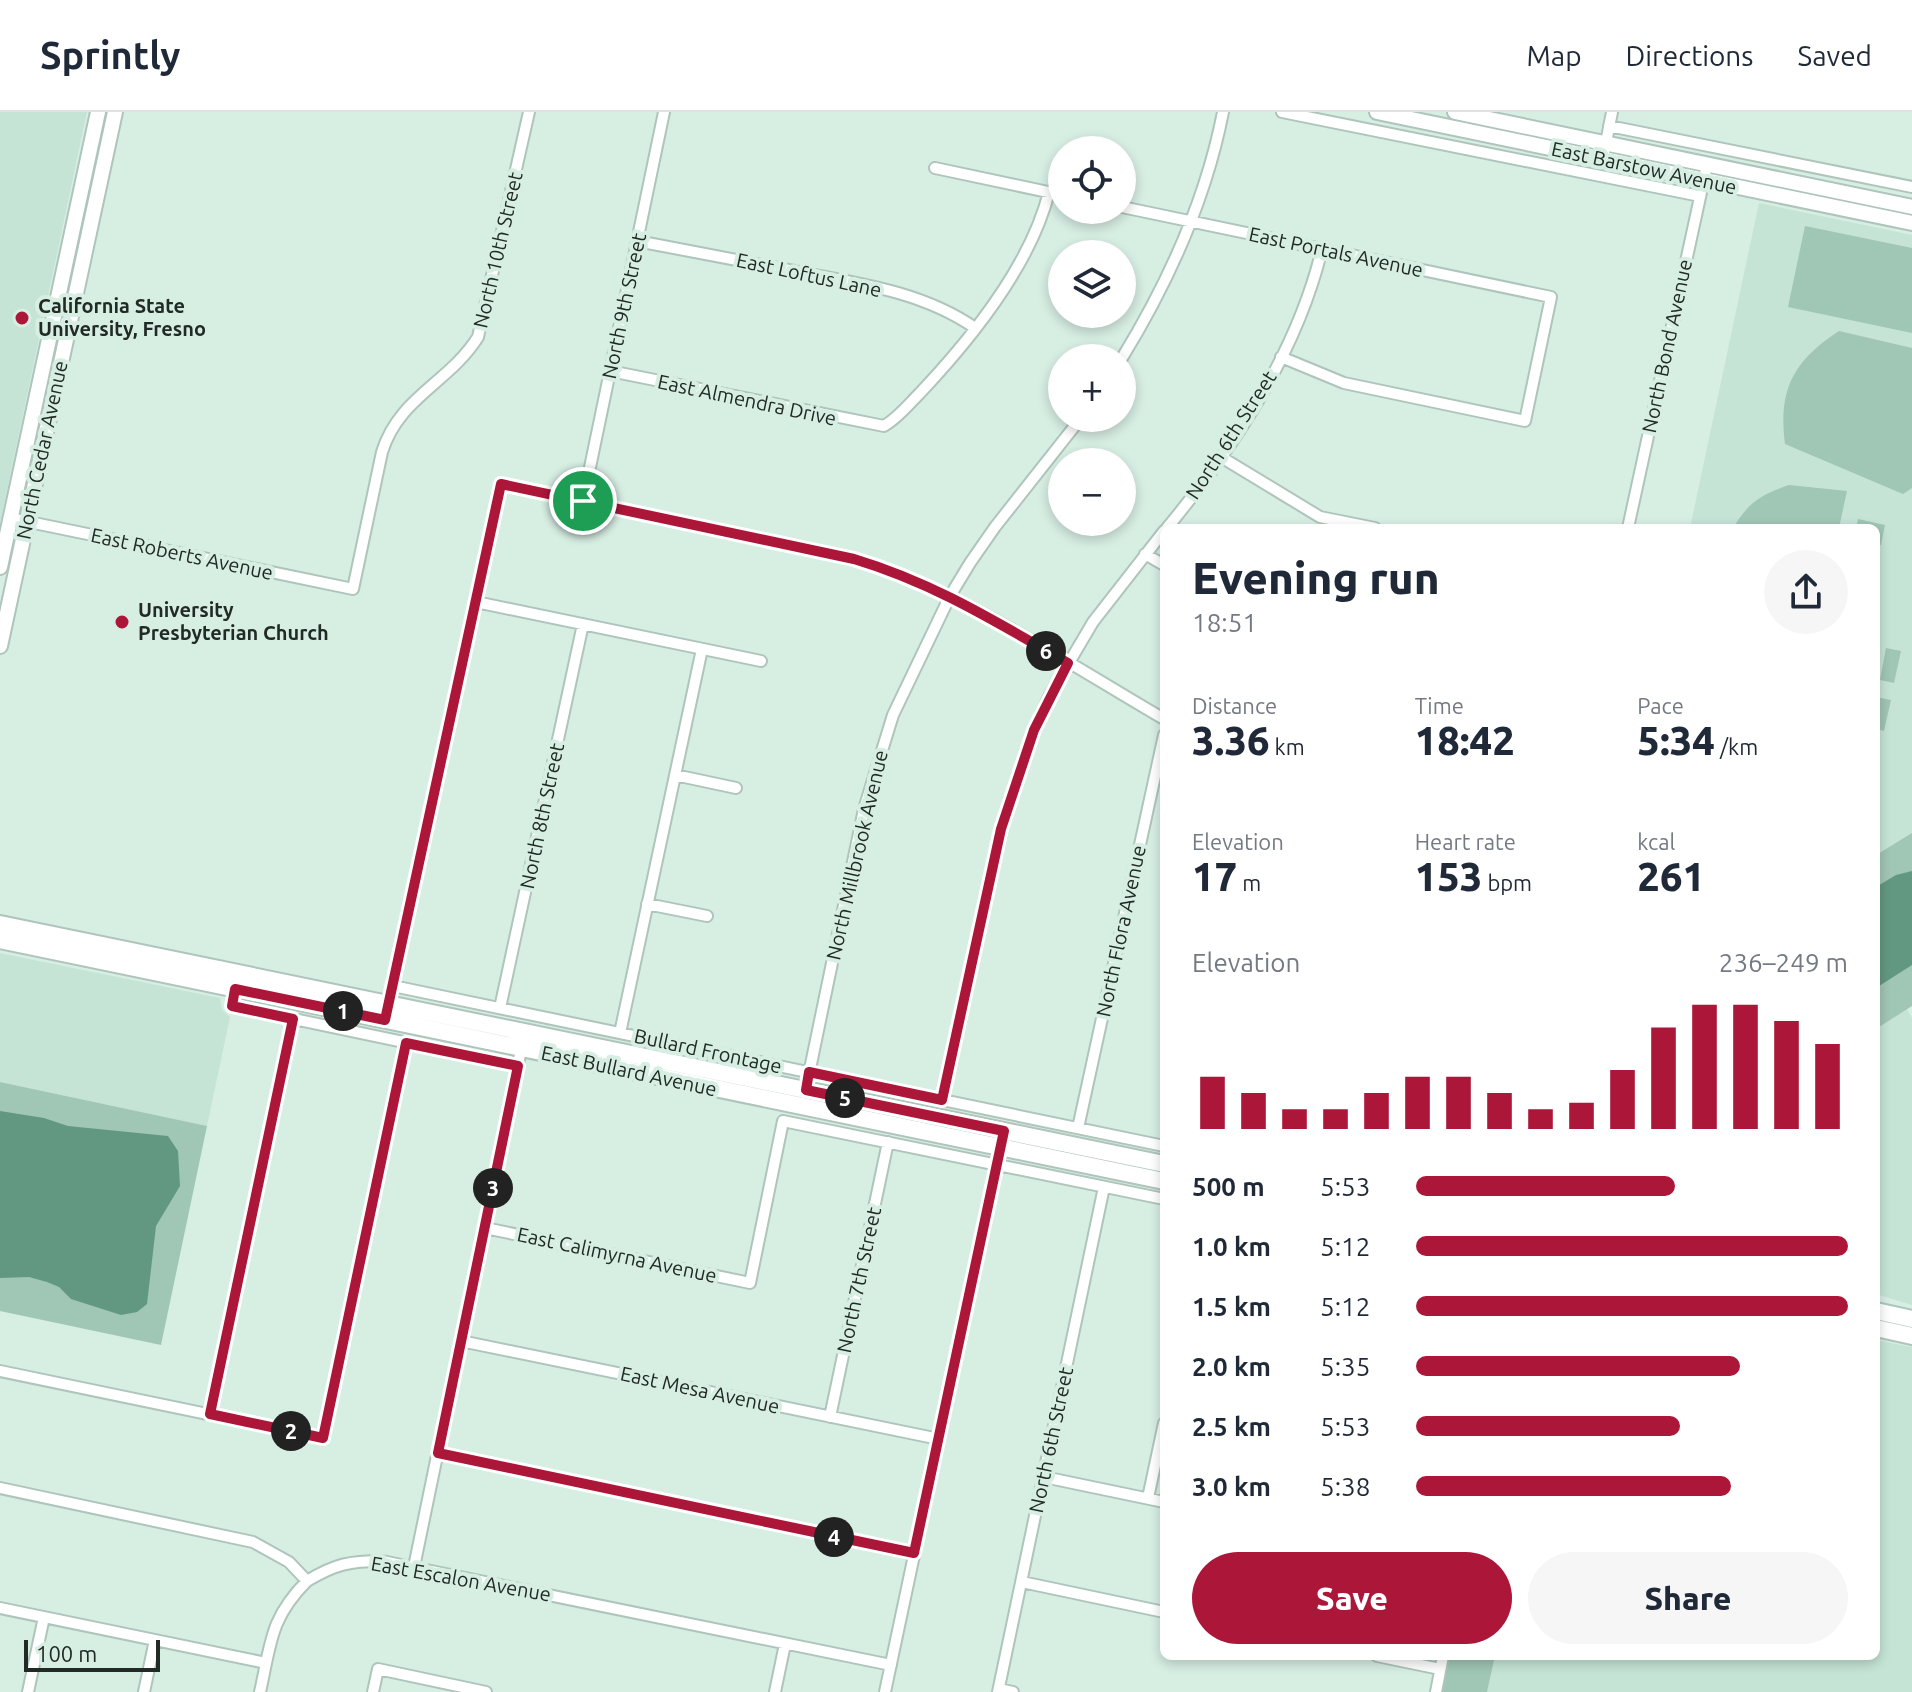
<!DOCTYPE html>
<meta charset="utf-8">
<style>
:root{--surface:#fff;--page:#f6f6f7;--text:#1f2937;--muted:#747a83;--line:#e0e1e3;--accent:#ac1639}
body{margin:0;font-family:Ubuntu,sans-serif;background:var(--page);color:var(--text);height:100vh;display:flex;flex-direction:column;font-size:30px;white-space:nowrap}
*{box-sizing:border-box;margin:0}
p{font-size:26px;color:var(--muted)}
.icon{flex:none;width:44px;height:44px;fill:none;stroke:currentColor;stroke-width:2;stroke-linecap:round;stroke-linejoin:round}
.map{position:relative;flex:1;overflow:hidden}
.sheet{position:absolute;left:1160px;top:412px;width:720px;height:1136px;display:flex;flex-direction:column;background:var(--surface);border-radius:12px;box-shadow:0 4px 12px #0003}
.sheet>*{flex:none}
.buttons{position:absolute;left:1048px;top:24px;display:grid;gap:16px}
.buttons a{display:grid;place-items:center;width:88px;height:88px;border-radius:50%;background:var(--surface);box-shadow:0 4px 12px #0003;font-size:40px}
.scale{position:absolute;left:24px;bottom:20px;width:136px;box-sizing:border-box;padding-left:8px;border:4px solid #222a26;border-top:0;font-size:22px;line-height:28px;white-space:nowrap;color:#222a26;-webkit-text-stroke:6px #d7eee3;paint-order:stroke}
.pin{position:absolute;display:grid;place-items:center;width:68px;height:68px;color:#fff;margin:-34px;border:4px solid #fff;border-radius:50%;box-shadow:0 2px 8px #0007}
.km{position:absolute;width:40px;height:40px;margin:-20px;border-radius:50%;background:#222;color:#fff;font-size:22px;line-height:40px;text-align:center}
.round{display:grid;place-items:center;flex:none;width:84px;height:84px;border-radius:42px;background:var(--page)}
.head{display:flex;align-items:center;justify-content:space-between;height:136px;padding:0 32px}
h1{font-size:44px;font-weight:800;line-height:60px}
.stats{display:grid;grid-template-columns:repeat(3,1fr);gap:12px;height:136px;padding:8px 32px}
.stats div{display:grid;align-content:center}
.stats b{font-size:40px;font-weight:800}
.stats small{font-size:22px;font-weight:400}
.stats p{font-size:22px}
.chart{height:224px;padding:16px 32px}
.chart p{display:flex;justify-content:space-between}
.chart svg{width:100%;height:144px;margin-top:8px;stroke:var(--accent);stroke-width:6}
.cta{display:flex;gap:16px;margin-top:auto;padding:16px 32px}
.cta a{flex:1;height:92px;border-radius:48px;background:var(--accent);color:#fff;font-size:32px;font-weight:800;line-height:92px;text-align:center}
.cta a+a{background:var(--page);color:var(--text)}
ul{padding:0 32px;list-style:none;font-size:26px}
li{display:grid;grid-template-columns:128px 96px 1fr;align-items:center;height:60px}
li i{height:20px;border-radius:10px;background:var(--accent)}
header{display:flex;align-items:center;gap:48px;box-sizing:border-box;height:112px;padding:0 40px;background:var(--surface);border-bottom:2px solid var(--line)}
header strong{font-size:38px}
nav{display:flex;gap:44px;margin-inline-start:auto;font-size:28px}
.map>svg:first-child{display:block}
</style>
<header>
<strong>Sprintly</strong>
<nav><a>Map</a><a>Directions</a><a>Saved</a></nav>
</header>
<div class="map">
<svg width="1912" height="1580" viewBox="0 0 1912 1580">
<rect width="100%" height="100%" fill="#d7eee3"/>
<path fill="#c5e4d6" d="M0 0H87L0 411Z
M1759 91 1912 123V721L1876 743V416H1690Z
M0 841 220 886 222 898 230 905 207 1014 0 970Z
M1907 897 1912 906V1193L1876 1182V917Z
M1876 1228 1912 1235V1580H1487L1495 1544H1876Z"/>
<path fill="#a0c6b5" d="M1805 114 1912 136V221L1788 195Z
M1839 219 1912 236V376L1903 382 1785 332C1778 278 1793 249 1839 219Z
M1789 373 1847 379 1839 416H1733C1749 390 1760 383 1789 373Z
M1858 407 1885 413 1881 433 1876 432V416H1856Z
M1886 536 1901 539 1894 571 1880 568Z
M1876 585 1891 588 1884 619 1876 617Z
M1912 721V894L1876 917V743Z
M0 970 207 1014 161 1233 0 1199Z
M1450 1544H1495L1487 1580H1442Z"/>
<path fill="#629881" d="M1912 759V853L1876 876V775L1896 763Z
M0 999 44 1006 68 1014 168 1024 178 1039 180 1074 156 1114 147 1192 137 1200 121 1203 71 1187 59 1175 47 1170 29 1165 0 1166Z"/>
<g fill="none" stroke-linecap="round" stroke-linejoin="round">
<g stroke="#afc5bb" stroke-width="14">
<path id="minor" d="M1282 0 1700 84
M1609 14 1912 75
M1603 46 1612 0
M935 56 1062 83
M1122 95 1551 185 1525 309 1344 271 1281 245
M637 129C690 139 742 149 794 159 856 171 922 179 975 216
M1122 246C1168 171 1206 87 1223 0
M610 259 884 314C898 306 908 293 920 281 970 228 1031 152 1049 80
M1221 345 1320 405 1375 416
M583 389 664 0
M10 406 353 477 382 340C399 285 449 271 478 225L529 0
M1167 416C1234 335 1297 241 1322 137
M1628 416 1707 53
M1145 442 1164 453
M476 490 761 549
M675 663 736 676
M647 792 707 804
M393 874 1164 1034
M235 877 232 894 518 954
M388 894 501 372 854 447C965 481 1064 549 1164 607
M500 896 583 512
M620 921 702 537
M805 981 864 697 893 603 950 484 970 451 995 415 1081 306
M942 988 1001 717 1034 618 1050 583 1093 510 1164 419
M1078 1016 1164 623
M485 1116 750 1171 783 1009 1164 1087
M461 1229 939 1327
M0 1259 323 1326 406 931
M210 1302 293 907
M830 1305 888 1030
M438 1341 914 1441
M1044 1365 1164 1390
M0 1376 253 1430 289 1450 307 1469C335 1452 350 1449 382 1449L891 1553
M1148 1386 1164 1311
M414 1455 522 933
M1022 1470 1164 1500
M0 1496 266 1551
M1377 1544 1440 1557
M999 1577 1013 1580
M28 1580 44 1505
M144 1580 155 1528
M260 1580C271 1531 270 1506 307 1469
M373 1580 378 1557 486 1580
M775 1580 785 1532
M885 1580 1004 1019
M998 1580 1104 1075
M1436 1580 1443 1544"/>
</g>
<g stroke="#afc5bb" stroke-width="18">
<path id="secondary" d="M1377 0 1912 111
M1455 0 1912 95
M0 455 98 0
M0 534 115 0"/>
</g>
<g stroke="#afc5bb" stroke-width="20">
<path id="primary" d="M0 812 1164 1052
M0 828 1164 1069
M1876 1199 1912 1207
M1876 1216 1912 1224"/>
</g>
<use href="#minor" stroke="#fff" stroke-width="10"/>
<use href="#secondary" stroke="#fff" stroke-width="14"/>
<use href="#primary" stroke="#fff" stroke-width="16"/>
</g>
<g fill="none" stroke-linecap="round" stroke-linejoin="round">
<g stroke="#fff" stroke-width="16">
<path id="route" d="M501 372 854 447C934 471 996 510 1068 551L1034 618 1001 717 942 988 809 960 806 978 1004 1019 914 1441 438 1341 518 954 406 931 323 1326 210 1302 293 907 232 894 235 877 385 908Z"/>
</g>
<use href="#route" stroke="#ac1639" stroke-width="10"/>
</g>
<g fill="#ac1639" stroke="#d7eee3" stroke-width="3">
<circle cx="22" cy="206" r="8"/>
<circle cx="122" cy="510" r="8"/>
</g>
<g text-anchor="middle" stroke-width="8" stroke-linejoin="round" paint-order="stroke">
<g font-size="20" fill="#222a26" stroke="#d7eee3">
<text transform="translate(1644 56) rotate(12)" y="7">East Barstow Avenue</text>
<text transform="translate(498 138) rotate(-77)" y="7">North 10th Street</text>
<text transform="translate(1336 140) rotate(12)" y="7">East Portals Avenue</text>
<text transform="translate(809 163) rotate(12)" y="7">East Loftus Lane</text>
<text transform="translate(624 194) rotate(-78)" y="7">North 9th Street</text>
<text transform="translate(1667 234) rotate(-78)" y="7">North Bond Avenue</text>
<text transform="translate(747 288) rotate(12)" y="7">East Almendra Drive</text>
<text transform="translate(1231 323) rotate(-57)" y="7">North 6th Street</text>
<text transform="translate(42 338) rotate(-78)" y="7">North Cedar Avenue</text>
<text transform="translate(182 442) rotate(12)" y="7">East Roberts Avenue</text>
<text transform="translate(542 704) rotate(-78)" y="7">North 8th Street</text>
<text transform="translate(857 743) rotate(-77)" y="7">North Millbrook Avenue</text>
<text transform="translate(1121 819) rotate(-78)" y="7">North Flora Avenue</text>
<text transform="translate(708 939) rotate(12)" y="7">Bullard Frontage</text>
<text transform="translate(629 959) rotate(12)" y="7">East Bullard Avenue</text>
<text transform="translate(617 1143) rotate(12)" y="7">East Calimyrna Avenue</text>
<text transform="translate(859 1168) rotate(-78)" y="7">North 7th Street</text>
<text transform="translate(700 1278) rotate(12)" y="7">East Mesa Avenue</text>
<text transform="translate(1051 1328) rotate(-78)" y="7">North 6th Street</text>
<text transform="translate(461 1467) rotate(10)" y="7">East Escalon Avenue</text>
</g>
<g font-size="20" font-weight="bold" fill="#222a26" stroke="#d7eee3" text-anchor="start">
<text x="38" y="201">California State<tspan x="38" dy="23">University, Fresno</tspan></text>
<text x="138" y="505">University<tspan x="138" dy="23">Presbyterian Church</tspan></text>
</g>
</g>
</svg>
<div class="buttons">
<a><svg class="icon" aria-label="locate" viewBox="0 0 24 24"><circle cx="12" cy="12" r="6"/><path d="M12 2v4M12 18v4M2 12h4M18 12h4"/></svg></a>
<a><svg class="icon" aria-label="layers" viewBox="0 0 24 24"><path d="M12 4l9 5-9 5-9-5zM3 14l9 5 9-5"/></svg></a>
<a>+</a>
<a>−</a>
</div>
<div class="scale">100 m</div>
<div class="pin" style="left:583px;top:389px;background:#1e9e55"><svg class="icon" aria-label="arrive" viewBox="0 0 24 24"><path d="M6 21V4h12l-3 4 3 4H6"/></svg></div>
<b class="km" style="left:343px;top:899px">1</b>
<b class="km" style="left:291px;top:1319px">2</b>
<b class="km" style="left:493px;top:1076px">3</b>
<b class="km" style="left:834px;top:1425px">4</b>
<b class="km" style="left:845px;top:986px">5</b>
<b class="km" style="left:1046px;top:539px">6</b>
<section class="sheet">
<div class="head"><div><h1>Evening run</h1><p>18:51</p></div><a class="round"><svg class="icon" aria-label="share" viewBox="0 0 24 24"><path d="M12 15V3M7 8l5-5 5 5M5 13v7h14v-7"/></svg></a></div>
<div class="stats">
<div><p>Distance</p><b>3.36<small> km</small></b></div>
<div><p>Time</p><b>18:42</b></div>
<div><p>Pace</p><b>5:34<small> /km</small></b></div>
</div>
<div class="stats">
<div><p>Elevation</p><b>17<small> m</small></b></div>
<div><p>Heart rate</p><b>153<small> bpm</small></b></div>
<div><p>kcal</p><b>261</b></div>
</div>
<div class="chart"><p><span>Elevation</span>236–249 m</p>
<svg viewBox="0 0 160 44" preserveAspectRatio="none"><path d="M5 44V28M15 44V33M25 44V38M35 44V38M45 44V33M55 44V28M65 44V28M75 44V33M85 44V38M95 44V36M105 44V26M115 44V13M125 44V6M135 44V6M145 44V11M155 44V18"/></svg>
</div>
<ul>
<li><b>500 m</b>5:53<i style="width:60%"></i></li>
<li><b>1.0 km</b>5:12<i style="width:100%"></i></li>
<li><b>1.5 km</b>5:12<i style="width:100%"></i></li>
<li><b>2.0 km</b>5:35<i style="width:75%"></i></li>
<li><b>2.5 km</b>5:53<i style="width:61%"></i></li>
<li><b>3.0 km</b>5:38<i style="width:73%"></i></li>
</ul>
<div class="cta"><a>Save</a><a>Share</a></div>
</section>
</div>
